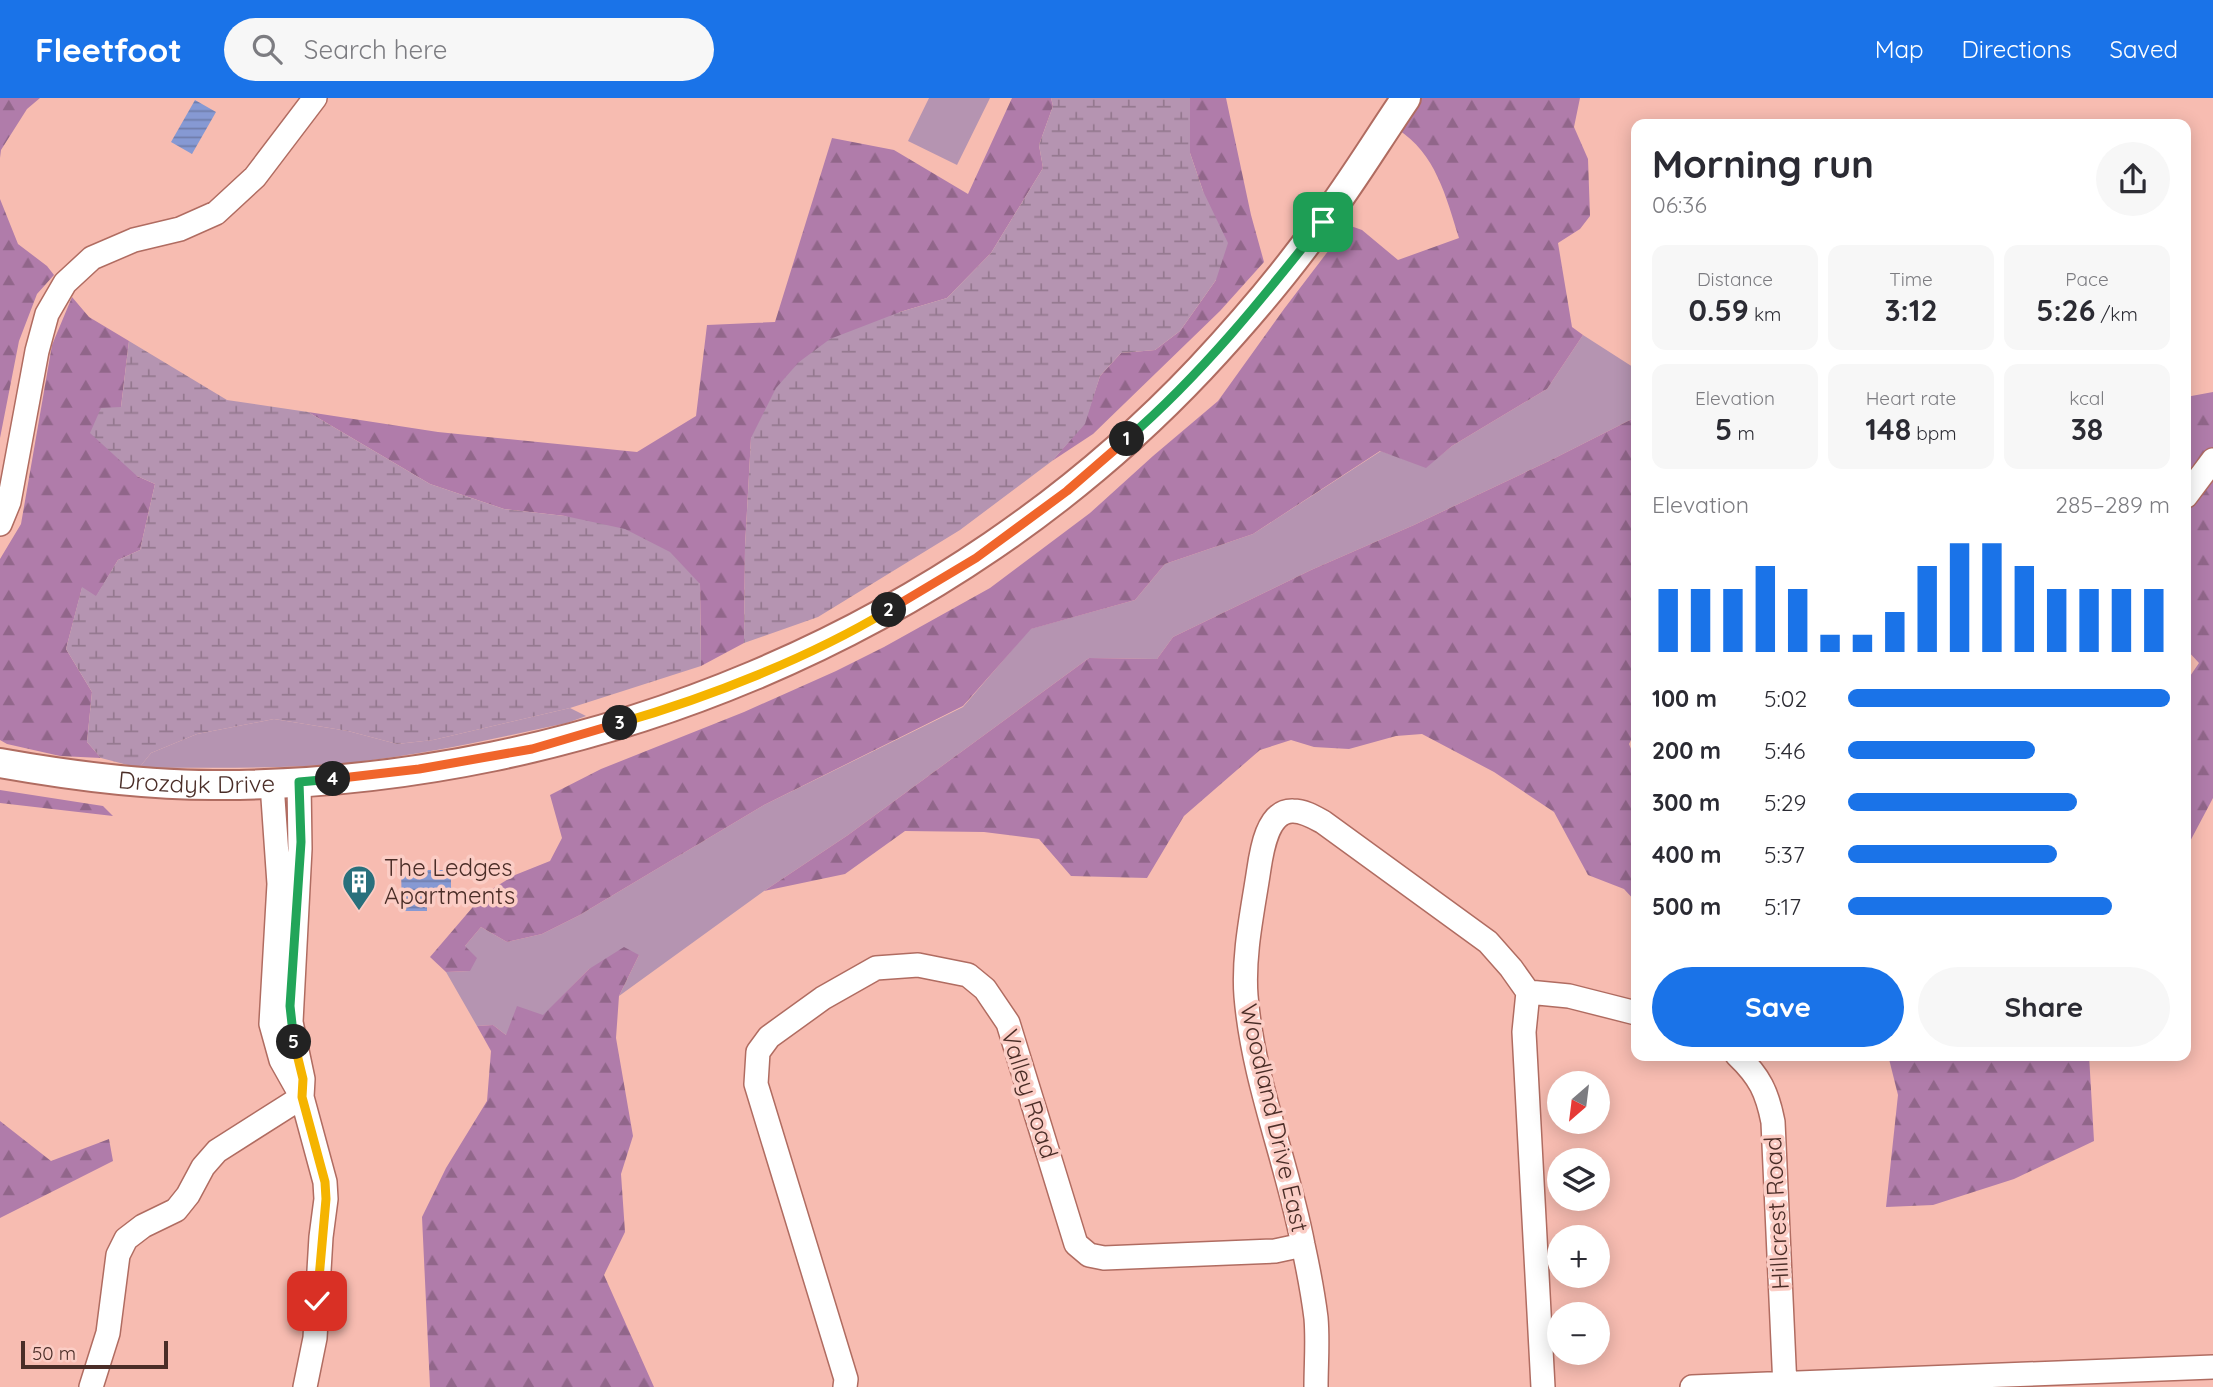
<!DOCTYPE html>
<meta charset="utf-8">
<style>
:root{--surface:#fff;--page:#f7f7f7;--text:#2b2b33;--muted:#7c7c81;--accent:#1a73e8}
body{margin:0;font-family:Quicksand,sans-serif;background:var(--page);color:var(--text);height:100vh;display:flex;flex-direction:column;font-size:26px;white-space:nowrap}
*{box-sizing:border-box;margin:0}
p{font-size:23px;color:var(--muted)}
.icon{flex:none;width:38px;height:38px;fill:none;stroke:currentColor;stroke-width:2;stroke-linecap:round;stroke-linejoin:round}
.map{position:relative;flex:1;overflow:hidden}
.details{position:absolute;left:1631px;top:21px;width:560px;height:942px;display:flex;flex-direction:column;background:var(--surface);border-radius:14px;box-shadow:0 4px 18px #0003}
.details>*{flex:none}
.needle{width:46px;rotate:208deg}
.fabs{position:absolute;left:1547px;top:973px;display:grid;gap:14px}
.fabs a{display:grid;place-items:center;width:63px;height:63px;border-radius:50%;background:var(--surface);box-shadow:0 4px 18px #0003;font-size:35px}
.scale{position:absolute;left:21px;bottom:18px;width:147px;box-sizing:border-box;padding-left:7px;border:4px solid #4a2d27;border-top:0;font-size:19px;line-height:24px;white-space:nowrap;color:#4a2d27;-webkit-text-stroke:5px #fbcdc5;paint-order:stroke}
.pin{position:absolute;display:grid;place-items:center;width:60px;height:60px;color:#fff;margin:-30px;border-radius:14px;box-shadow:0 4px 10px #0006}
.km{position:absolute;width:35px;height:35px;margin:-18px;border-radius:50%;background:#222;color:#fff;font-size:19px;line-height:35px;text-align:center}
.round{display:grid;place-items:center;flex:none;width:74px;height:74px;border-radius:37px;background:var(--page)}
.summary{display:flex;align-items:center;justify-content:space-between;height:119px;padding:0 21px}
h1{font-size:38px;font-weight:800;line-height:52px}
.stats{display:grid;grid-template-columns:repeat(3,1fr);gap:10px;height:119px;padding:7px 21px}
.stats div{display:grid;align-content:center;border-radius:14px;background:var(--page);text-align:center}
.stats b{font-size:30px;font-weight:800}
.stats small{font-size:19px;font-weight:400}
.stats p{font-size:19px}
.chart{height:196px;padding:14px 21px}
.chart p{display:flex;justify-content:space-between}
.chart svg{width:100%;height:126px;margin-top:7px;stroke:var(--accent);stroke-width:6}
.button{display:flex;gap:14px;margin-top:auto;padding:14px 21px}
.button a{flex:1;height:80px;border-radius:42px;background:var(--accent);color:#fff;font-size:28px;font-weight:800;line-height:80px;text-align:center}
.button a+a{background:var(--page);color:var(--text)}
ul{padding:0 21px;list-style:none;font-size:23px}
li{display:grid;grid-template-columns:112px 84px 1fr;align-items:center;height:52px}
li i{height:18px;border-radius:9px;background:var(--accent)}
header{display:flex;align-items:center;gap:42px;box-sizing:border-box;height:98px;padding:0 35px;background:var(--accent);color:#fff}
header strong{font-size:33px}
nav{display:flex;gap:38px;margin-inline-start:auto;font-size:24px}
.search{width:490px;height:63px;background:var(--page);display:flex;align-items:center;gap:18px;box-sizing:border-box;padding:0 24px;border-radius:38px;color:var(--muted);font-size:26px}
.map>svg:first-child{display:block}
</style>
<header>
<strong>Fleetfoot</strong>
<div class="search"><svg class="icon" aria-label="search" viewBox="0 0 24 24"><circle cx="10" cy="10" r="6"/><path d="M15 15l6 6"/></svg>Search here</div>
<nav><a>Map</a><a>Directions</a><a>Saved</a></nav>
</header>
<div class="map">
<svg width="2213" height="1289" viewBox="0 0 2213 1289">
<defs>
<pattern id="forest-firs" width="22" height="20" patternUnits="userSpaceOnUse" patternTransform="scale(1.75)"><rect width="22" height="20" fill="#b07caa"/><path d="M5 1l3.5 6h-7zM16 11l3.5 6h-7z" fill="#91668a"/></pattern>
<pattern id="wetland-marsh" width="20" height="14" patternUnits="userSpaceOnUse" patternTransform="scale(1.75)"><rect width="20" height="14" fill="#b594b1"/><path d="M1 5h8M5 5V1M11 12h8M15 12V8" fill="none" stroke="#957990"/></pattern>
<pattern id="water-rules" width="6" height="5" patternUnits="userSpaceOnUse" patternTransform="scale(1.75)"><rect width="6" height="5" fill="#8699d3"/><path d="M0 2.5h6" fill="none" stroke="#707dab"/></pattern>
</defs>
<rect width="100%" height="100%" fill="#f7bcb1"/>
<path fill="#b594b1" d="M929 0H990L957 67 908 43Z
M1583 237 1636 271V319L1549 363 1414 427 1311 472 1173 539 1157 561 1089 560 848 737 764 793 619 898 639 857 589 871 543 918 506 937 493 927 477 928 446 874 470 873 465 848 481 829 507 844 542 836 578 818 764 707 963 609 1030 531 1135 502 1165 466 1253 436 1381 353 1426 369 1452 348 1547 291Z
M570 610 586 618 567 625C497 640 428 656 357 664 285 672 211 669 139 670L151 655 197 636 274 621 348 633 397 646 433 642Z"/>
<path fill="url(#forest-firs)" d="M0 0H40L27 11 1 52 0 60Z
M1012 0H1051L1053 8 1039 47 1043 70 991 155 947 200 900 214 751 340 745 449 744 545 701 568 700 486 565 418 504 411 430 386 308 314 438 334 637 354 696 318 707 227 775 224 832 40 894 52 968 96Z
M1190 0H1226L1251 117 1264 164 1220 213 1093 336 1052 363 1084 326 1100 278 1121 255 1155 252 1180 233 1216 182 1203 93 1190 55Z
M1419 0H1580L1574 29 1588 61 1590 118 1580 131 1558 145 1572 229 1583 237 1547 291 1452 348 1426 370 1380 353 1253 436 1165 466 1135 502 1031 531 963 608 764 707 578 818 542 836 507 844 481 829 465 848 477 860 470 873 446 874 430 859 484 796 515 777 550 763 562 740 550 697 601 671 744 614 836 573 884 549 990 490 1090 415 1153 358 1218 303 1284 211 1348 127 1362 132 1398 162 1459 140C1446 99 1436 55 1397 31Z
M0 101 18 146 47 168 54 177 37 196 19 243 0 340Z
M72 199 89 219 129 243 121 309 137 378 155 386 140 452 118 462 96 499 82 490 66 551 92 594 87 644 101 660 60 658 7 646 0 642V461L21 426 52 247Z
M2213 294V700L2186 751V584L2199 565 2186 551V299Z
M1636 319V632L1629 646 1636 663V804L1624 791 1588 777 1554 714 1494 674 1422 636 1396 638 1349 651 1314 649 1291 642 1260 652 1184 718 1147 780 1071 778 1039 741 984 734 905 733 845 776 764 793 848 737 1089 560 1157 561 1173 539 1311 472 1414 427 1549 363Z
M0 692 103 708 113 718 0 705Z
M624 849 639 857 619 898 616 940 633 1038 621 1076 625 1134 604 1177 654 1289H430L422 1119 446 1070 487 1003 491 953 477 928 493 927 506 937 517 908 543 917 589 871Z
M1888 957H2089L2094 1043 2014 1081 1933 1107 1886 1109 1898 997Z
M0 1023 51 1063 109 1041 113 1063 0 1120Z"/>
<path fill="url(#wetland-marsh)" d="M1051 0H1190V55L1203 93 1228 145 1216 182 1180 233 1155 252 1121 255 1100 278 1085 326 1052 363 960 432 818 519 744 545 745 449 751 340 776 290 799 264 830 241 900 214 947 200 991 155 1043 70 1039 47 1053 8Z
M129 243 227 302 308 314 430 386 504 411 565 418 625 431 670 454 700 486 701 568 570 610 433 642 397 646 348 633 274 621 197 636 151 655 139 670 101 660 87 644 92 594 66 551 82 489 96 498 118 462 140 452 155 386 137 378 90 335 101 310 121 309Z"/>
<path fill="url(#water-rules)" d="M195 2 216 14 192 56 171 44Z
M401 772H451V792H427V813H402Z"/>
<g fill="none" stroke-linecap="round" stroke-linejoin="round">
<g stroke="#b06c61" stroke-width="26">
<path id="minor" d="M2186 398 2213 362
M0 426 9 404 37 253 47 216 65 185 92 160 134 142 180 131 216 115 255 79 315 0
M299 684 300 751 291 924 303 981 302 999 325 1084 326 1101 321 1139 315 1240 305 1289
M272 686 279 786 271 926 281 962 299 994
M1528 894 1569 898 1636 915
M1737 957C1760 979 1767 994 1773 1024L1785 1289
M91 1289 108 1235 118 1157 126 1141 143 1128 176 1112 188 1097 203 1069 217 1053 302 999
M845 1289 846 1281 756 986 758 954 769 939 823 900 876 870 918 867 968 877 985 891 1008 925 1076 1146 1089 1157 1104 1160 1275 1153 1303 1147
M1316 1289C1316 1266 1318 1243 1316 1220 1313 1196 1308 1170 1303 1147 1287 1063 1253 983 1246 898 1243 858 1252 816 1258 777 1261 757 1266 712 1293 713 1304 713 1314 719 1323 724L1488 844 1511 870 1528 894 1524 934 1543 1289
M1692 1289 2213 1269"/>
</g>
<g stroke="#b06c61" stroke-width="32">
<g id="tertiary">
<path id="s1" d="M0 665C73 678 149 688 223 687 585 685 950 536 1200 271 1243 225 1285 176 1322 124 1352 84 1378 41 1406 0"/>
</g>
</g>
<use href="#minor" stroke="#fff" stroke-width="23"/>
<use href="#tertiary" stroke="#fff" stroke-width="28"/>
</g>
<g fill="none" stroke-linecap="round" stroke-linejoin="round">
<g stroke="#fff" stroke-width="14">
<path id="split-1" d="M1127 341C1201 277 1263 200 1323 124"/>
</g>
<g stroke="#fff" stroke-width="14">
<path id="split-2" d="M889 512 976 460 1067 393 1127 341"/>
</g>
<g stroke="#fff" stroke-width="14">
<path id="split-3" d="M620 625C710 599 809 560 889 512"/>
</g>
<g stroke="#fff" stroke-width="14">
<path id="split-4" d="M333 681 419 671 532 651 620 625"/>
</g>
<g stroke="#fff" stroke-width="14">
<path id="split-5" d="M294 944 290 908 301 744 299 684 333 681"/>
</g>
<g stroke="#fff" stroke-width="14">
<path id="split-6" d="M294 944 303 981 302 999 325 1084 326 1101 317 1203"/>
</g>
<use href="#split-1" stroke="#22a559" stroke-width="9"/>
<use href="#split-2" stroke="#f0652b" stroke-width="9"/>
<use href="#split-3" stroke="#f5b400" stroke-width="9"/>
<use href="#split-4" stroke="#f0652b" stroke-width="9"/>
<use href="#split-5" stroke="#22a559" stroke-width="9"/>
<use href="#split-6" stroke="#f5b400" stroke-width="9"/>
</g>
<defs>
<g id="building-pin" transform="scale(1.75)"><path d="M0 17L-7.5 6A9.5 9.5 0 1 1 7.5 6Z" fill="#29707c" stroke="#fbcdc5"/><path d="M-4-6H4V6H1V3H-1V6H-4ZM-2.5-4.3h1.7v1.8h-1.7ZM.8-4.3h1.7v1.8H.8ZM-2.5-1h1.7V.8h-1.7ZM.8-1h1.7V.8H.8Z" fill="#fff"/></g>
</defs>
<g fill-rule="evenodd">
<use href="#building-pin" x="359" y="784"/>
</g>
<g text-anchor="middle" stroke-width="7" stroke-linejoin="round" paint-order="stroke">
<g font-size="24" fill="#4a2d27" stroke="#fbcdc5">
<text dy="8" stroke="none"><textPath href="#s1" startOffset="198">Drozdyk Drive</textPath></text>
<text transform="translate(1029 996) rotate(72)" y="8">Valley Road</text>
<text transform="translate(1274 1020) rotate(77)" y="8">Woodland Drive East</text>
<text transform="translate(1777 1115) rotate(-93)" y="8">Hillcrest Road</text>
</g>
<g font-size="24" fill="#4a2d27" stroke="#fbcdc5" text-anchor="start">
<text x="384" y="778">The Ledges<tspan x="384" dy="28">Apartments</tspan></text>
</g>
</g>
</svg>
<div class="fabs">
<a><svg class="needle" viewBox="-14 -14 28 28"><path d="M0-13l5 13h-10z" fill="#e53935"/><path d="M0 13l5-13h-10z" fill="#7c7c81"/></svg></a>
<a><svg class="icon" aria-label="layers" viewBox="0 0 24 24"><path d="M12 4l9 5-9 5-9-5zM3 14l9 5 9-5"/></svg></a>
<a>+</a>
<a>−</a>
</div>
<div class="scale">50 m</div>
<div class="pin" style="left:1323px;top:124px;background:#1e9e55"><svg class="icon" aria-label="arrive" viewBox="0 0 24 24"><path d="M6 21V4h12l-3 4 3 4H6"/></svg></div>
<div class="pin" style="left:317px;top:1203px;background:#d93025"><svg class="icon" aria-label="check" viewBox="0 0 24 24"><path d="M5 12l5 5 9-10"/></svg></div>
<b class="km" style="left:1127px;top:341px">1</b>
<b class="km" style="left:889px;top:512px">2</b>
<b class="km" style="left:620px;top:625px">3</b>
<b class="km" style="left:333px;top:681px">4</b>
<b class="km" style="left:294px;top:944px">5</b>
<section class="details">
<div class="summary"><div><h1>Morning run</h1><p>06:36</p></div><a class="round"><svg class="icon" aria-label="share" viewBox="0 0 24 24"><path d="M12 15V3M7 8l5-5 5 5M5 13v7h14v-7"/></svg></a></div>
<div class="stats">
<div><p>Distance</p><b>0.59<small> km</small></b></div>
<div><p>Time</p><b>3:12</b></div>
<div><p>Pace</p><b>5:26<small> /km</small></b></div>
</div>
<div class="stats">
<div><p>Elevation</p><b>5<small> m</small></b></div>
<div><p>Heart rate</p><b>148<small> bpm</small></b></div>
<div><p>kcal</p><b>38</b></div>
</div>
<div class="chart"><p><span>Elevation</span>285–289 m</p>
<svg viewBox="0 0 160 44" preserveAspectRatio="none"><path d="M5 44V22M15 44V22M25 44V22M35 44V14M45 44V22M55 44V38M65 44V38M75 44V30M85 44V14M95 44V6M105 44V6M115 44V14M125 44V22M135 44V22M145 44V22M155 44V22"/></svg>
</div>
<ul>
<li><b>100 m</b>5:02<i style="width:100%"></i></li>
<li><b>200 m</b>5:46<i style="width:58%"></i></li>
<li><b>300 m</b>5:29<i style="width:71%"></i></li>
<li><b>400 m</b>5:37<i style="width:65%"></i></li>
<li><b>500 m</b>5:17<i style="width:82%"></i></li>
</ul>
<div class="button"><a>Save</a><a>Share</a></div>
</section>
</div>
